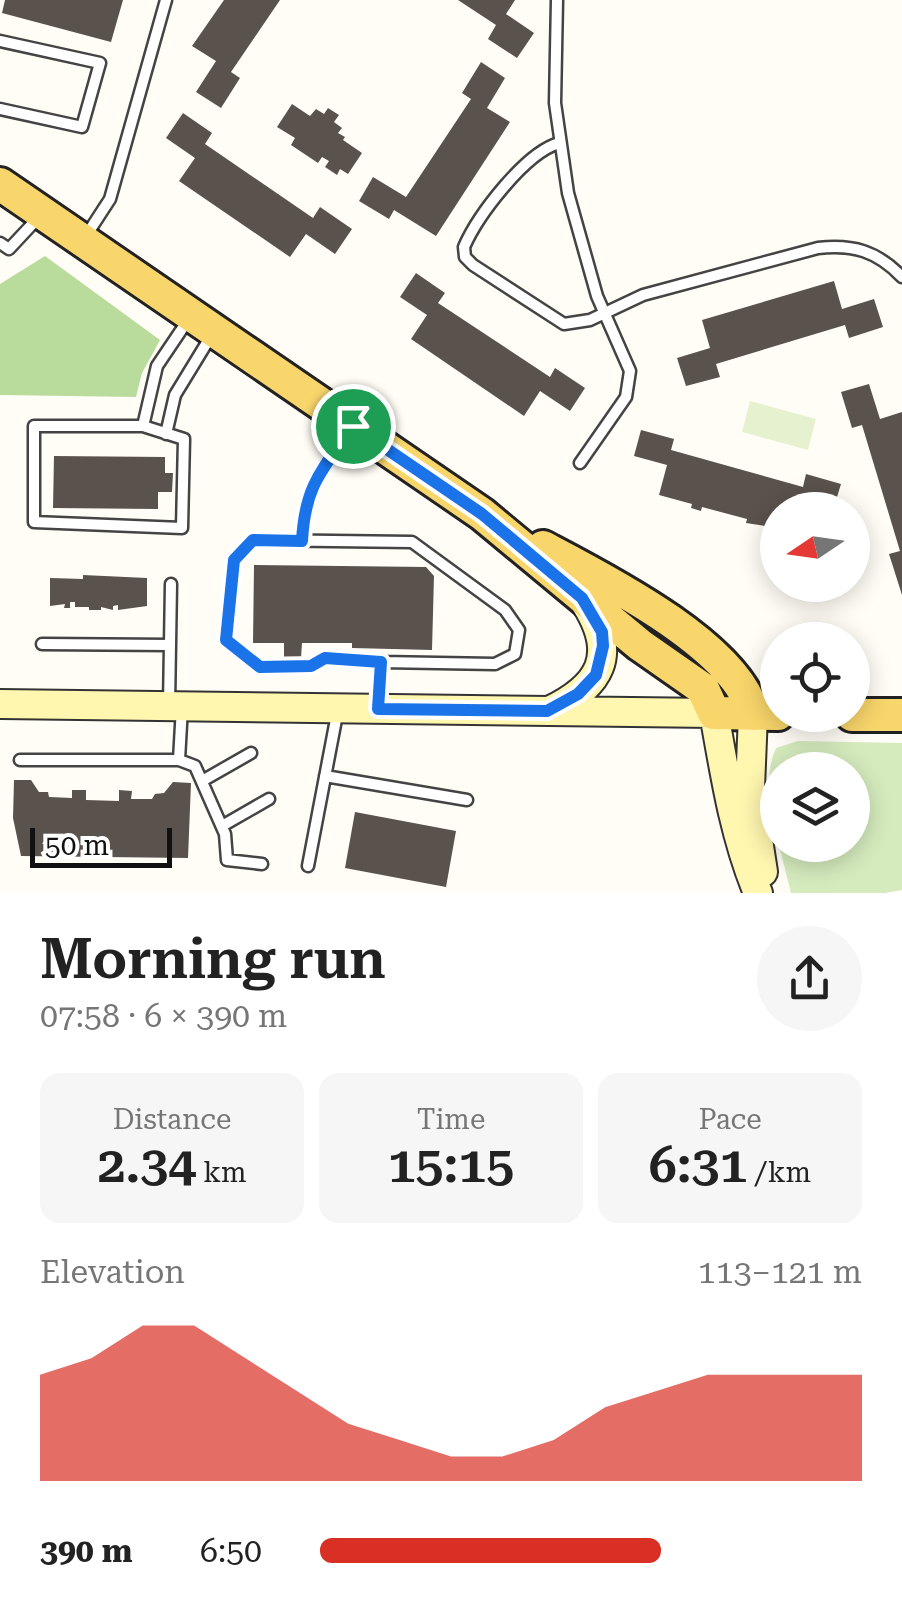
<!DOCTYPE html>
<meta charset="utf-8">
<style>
:root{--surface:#fff;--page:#f6f6f6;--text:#222;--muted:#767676;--accent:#d93025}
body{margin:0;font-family:"Roboto Serif",serif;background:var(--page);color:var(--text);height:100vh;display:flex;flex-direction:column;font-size:38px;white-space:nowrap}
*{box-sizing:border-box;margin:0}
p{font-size:32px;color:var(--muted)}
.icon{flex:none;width:55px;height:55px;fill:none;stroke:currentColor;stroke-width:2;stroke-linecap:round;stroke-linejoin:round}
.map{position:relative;height:893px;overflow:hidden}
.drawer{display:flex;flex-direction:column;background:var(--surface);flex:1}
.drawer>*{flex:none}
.needle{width:65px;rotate:257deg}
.fabs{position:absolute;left:760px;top:492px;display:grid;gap:20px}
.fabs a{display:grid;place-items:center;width:110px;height:110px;border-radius:50%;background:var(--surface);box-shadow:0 5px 25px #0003;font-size:50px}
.scale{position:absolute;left:30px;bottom:25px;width:142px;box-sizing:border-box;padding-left:10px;border:5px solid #111;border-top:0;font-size:28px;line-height:35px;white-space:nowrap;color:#111;-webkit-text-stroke:8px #fff;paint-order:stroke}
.pin{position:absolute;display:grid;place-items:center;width:85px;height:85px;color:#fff;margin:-42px;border:5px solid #fff;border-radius:50%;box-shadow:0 2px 10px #0007}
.round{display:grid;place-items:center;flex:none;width:105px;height:105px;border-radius:52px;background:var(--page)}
.summary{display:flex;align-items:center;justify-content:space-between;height:170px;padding:0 40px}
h1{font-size:55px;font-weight:600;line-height:75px}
.metrics{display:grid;grid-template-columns:repeat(3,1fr);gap:15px;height:170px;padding:10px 40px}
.metrics div{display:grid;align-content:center;border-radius:20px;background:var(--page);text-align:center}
.metrics b{font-size:50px;font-weight:600}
.metrics small{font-size:28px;font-weight:400}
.metrics p{font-size:28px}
.chart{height:280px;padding:20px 40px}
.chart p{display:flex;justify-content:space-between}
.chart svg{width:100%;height:180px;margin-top:10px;fill:var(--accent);opacity:.7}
ul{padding:0 40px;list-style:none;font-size:32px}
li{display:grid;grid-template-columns:160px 120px 1fr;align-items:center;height:75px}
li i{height:25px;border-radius:12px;background:var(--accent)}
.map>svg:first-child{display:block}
</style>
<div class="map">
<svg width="902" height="893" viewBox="0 0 902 893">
<rect width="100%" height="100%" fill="#fffdf5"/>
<path fill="#d5ebbd" d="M798 741 902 743V890L885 893H791L779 845H852V770H778L777 836C772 808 763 776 776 748Z"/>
<path fill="#b9dc9c" d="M45 256 160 340 142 373 136 397 0 395V284Z"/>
<path fill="#e6f2cf" d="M750 401 816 419 808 450 742 432Z"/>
<path fill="#5a524d" d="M5 0H123L111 42 2 13Z
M224 0H280L231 72 240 78 221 108 196 92 216 61 192 46Z
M458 0H515L506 14 534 33 517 58 488 39 496 25Z
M481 62 505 78 487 108 510 122 436 236 394 210 389 219 359 201 373 177 406 197 471 99 462 93Z
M292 104 310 116 316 109 324 114 328 108 339 115 334 122 342 128 338 133 345 137 343 140 362 153 348 174 340 169 337 175 325 167 329 161 322 157 318 163 291 145 295 138 277 127Z
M183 113 212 133 205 144 313 218 320 207 352 229 335 254 306 234 290 257 179 181 195 158 166 138Z
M416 273 445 293 438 303 550 377 555 368 585 388 570 411 540 391 524 416 411 339 427 315 400 297Z
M834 281 842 309 874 299 883 327 849 338 845 325 716 364 720 377 686 386 677 358 710 348 702 320Z
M869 384 880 419 902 412V595L889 554 900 551 862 425 852 428 841 392Z
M641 430 674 439 671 450 803 487 806 474 841 484 833 510 800 503 798 510H778V528L746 523 747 519 702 507 701 511 691 508 692 504 659 495 667 465 634 456Z
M54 456 165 457V473H173L172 492H158V509L53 508Z
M254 565 426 567 434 576 432 650 352 648V643H302L301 658H284V643H253Z
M83 575 147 578V606L118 610V605L113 606V610L101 607V610H89V607H75V602H70V608H64L65 604 50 606V578L83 579Z
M14 780H31L39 792H48L49 797 72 798V790H86V800L119 801V790L132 791 131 799H152L155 794 164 793 173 782 191 783 188 858 21 856 13 818Z
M355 812 456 831 446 887 345 868Z"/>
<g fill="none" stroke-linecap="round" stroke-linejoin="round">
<g stroke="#444" stroke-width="15">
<path id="lane" d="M557 0 555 103 568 193 597 296 630 371 626 397 580 463
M0 41 100 63 82 127 0 109
M559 143C525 153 478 215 464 247L465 257 473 265 564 324 590 320 643 295 818 248C853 244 877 251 902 277
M84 239 110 199 166 0
M0 243 9 249 38 218
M34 426H143L184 439 182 528 34 522Z
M143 426 157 366 188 320
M166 434 175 395 211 336
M253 540 412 542 505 610 519 630 515 654 495 664 381 662 325 658 311 666 260 667 226 640 234 560Z
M303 541C305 488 321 471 350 430
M42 644 170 645
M169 705 171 584
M378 708 381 662
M20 760H179L182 707
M179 760 195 766 225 834 227 860 262 864
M325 776 467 800
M202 781 251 753
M222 826 269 799
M308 866 338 709"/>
</g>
<g stroke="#333" stroke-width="32">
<path id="secondary" d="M0 704 714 713C725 775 734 835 758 893
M549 711C601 686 618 655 586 604
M753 714 750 788 763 872"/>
</g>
<g stroke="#222" stroke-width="38">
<path id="primary" d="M0 184 482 514 640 645 703 689 714 713 778 714
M543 547C600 577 739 647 753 714
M852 715H902"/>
</g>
<use href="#lane" stroke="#fff" stroke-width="10"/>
<use href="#secondary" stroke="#fff6b0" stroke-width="28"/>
<use href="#primary" stroke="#f9d66b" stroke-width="32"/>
</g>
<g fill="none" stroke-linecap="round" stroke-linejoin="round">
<g stroke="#fff" stroke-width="20">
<path id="route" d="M353 426 482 514 582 598 602 632 603 646 596 675 578 694 547 711 378 709 381 662 325 658 311 666 260 667 226 640 234 560 253 540 302 541C305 485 322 470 353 426Z"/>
</g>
<use href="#route" stroke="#1a73e8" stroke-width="12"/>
</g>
</svg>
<div class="fabs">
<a><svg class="needle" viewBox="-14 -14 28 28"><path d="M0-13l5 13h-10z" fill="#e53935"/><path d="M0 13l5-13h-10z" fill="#767676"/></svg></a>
<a><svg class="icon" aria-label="locate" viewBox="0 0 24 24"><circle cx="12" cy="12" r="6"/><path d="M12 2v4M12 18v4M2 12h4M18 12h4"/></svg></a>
<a><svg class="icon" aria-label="layers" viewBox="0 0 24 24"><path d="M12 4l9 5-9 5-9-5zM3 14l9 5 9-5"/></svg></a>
</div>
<div class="scale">50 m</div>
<div class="pin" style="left:353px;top:426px;background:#1e9e55"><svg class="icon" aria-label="arrive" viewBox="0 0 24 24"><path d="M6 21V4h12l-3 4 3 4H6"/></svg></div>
</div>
<section class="drawer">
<div class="summary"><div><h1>Morning run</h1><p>07:58 · 6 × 390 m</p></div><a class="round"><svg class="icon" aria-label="share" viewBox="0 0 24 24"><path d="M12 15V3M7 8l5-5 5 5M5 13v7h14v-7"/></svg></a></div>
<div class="metrics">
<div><p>Distance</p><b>2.34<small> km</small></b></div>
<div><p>Time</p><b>15:15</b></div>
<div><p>Pace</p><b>6:31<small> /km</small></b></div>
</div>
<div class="chart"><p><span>Elevation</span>113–121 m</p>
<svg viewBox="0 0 160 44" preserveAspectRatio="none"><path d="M0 44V18L10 14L20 6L30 6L40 14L50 22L60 30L70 34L80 38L90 38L100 34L110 26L120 22L130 18L140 18L150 18L160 18V44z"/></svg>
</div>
<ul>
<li><b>390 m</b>6:50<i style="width:63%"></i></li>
</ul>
</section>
